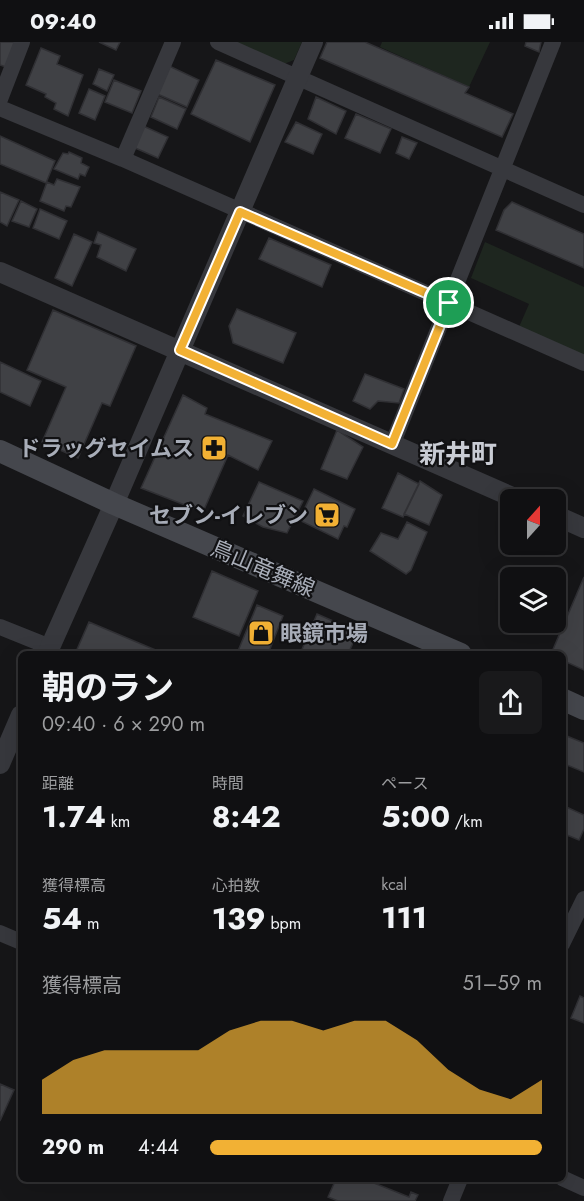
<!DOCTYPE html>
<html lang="ja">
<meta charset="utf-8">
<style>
:root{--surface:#101012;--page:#19191b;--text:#f1f3f6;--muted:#9c9d9f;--line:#303032;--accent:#f2b134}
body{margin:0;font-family:Jost,"Noto Sans JP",sans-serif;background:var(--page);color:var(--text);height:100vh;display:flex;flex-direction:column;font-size:22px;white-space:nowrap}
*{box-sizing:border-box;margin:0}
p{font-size:20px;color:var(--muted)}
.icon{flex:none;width:33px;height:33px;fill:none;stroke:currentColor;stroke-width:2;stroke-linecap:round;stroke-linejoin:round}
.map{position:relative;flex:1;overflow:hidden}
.drawer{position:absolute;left:18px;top:609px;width:548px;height:531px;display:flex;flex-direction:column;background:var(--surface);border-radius:9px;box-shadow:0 6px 24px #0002,0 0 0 2px var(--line)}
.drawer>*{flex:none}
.needle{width:39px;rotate:21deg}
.fabs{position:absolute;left:500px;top:447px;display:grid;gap:12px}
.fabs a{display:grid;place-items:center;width:66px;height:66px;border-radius:9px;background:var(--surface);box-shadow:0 6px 24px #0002,0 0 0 2px var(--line);font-size:30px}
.pin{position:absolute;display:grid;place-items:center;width:51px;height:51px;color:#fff;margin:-26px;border:3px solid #fff;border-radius:50%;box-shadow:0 2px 6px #0007}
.round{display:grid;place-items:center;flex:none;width:63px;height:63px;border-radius:9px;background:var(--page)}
.overview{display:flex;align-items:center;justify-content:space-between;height:102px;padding:0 24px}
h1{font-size:33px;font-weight:700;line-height:45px}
.metrics{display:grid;grid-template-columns:repeat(3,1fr);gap:9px;height:102px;padding:6px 24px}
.metrics div{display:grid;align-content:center}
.metrics b{font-size:30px;font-weight:700}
.metrics small{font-size:16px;font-weight:400}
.metrics p{font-size:16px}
.chart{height:168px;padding:12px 24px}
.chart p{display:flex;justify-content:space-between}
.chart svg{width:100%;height:108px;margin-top:6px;fill:var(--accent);opacity:.7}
ul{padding:0 24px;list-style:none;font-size:20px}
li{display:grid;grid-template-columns:96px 72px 1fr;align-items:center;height:45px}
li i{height:15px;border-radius:8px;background:var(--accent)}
.status{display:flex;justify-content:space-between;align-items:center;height:42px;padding:0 30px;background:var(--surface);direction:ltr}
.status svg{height:16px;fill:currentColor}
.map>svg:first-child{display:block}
</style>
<div class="status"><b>09:40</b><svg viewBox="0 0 49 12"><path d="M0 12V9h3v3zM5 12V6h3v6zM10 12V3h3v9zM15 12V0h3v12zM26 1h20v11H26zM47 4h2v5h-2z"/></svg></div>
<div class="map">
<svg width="584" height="1159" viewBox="0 0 584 1159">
<rect width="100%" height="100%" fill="#161618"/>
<path fill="#1e261f" d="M235 0H302L294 18 284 22Z
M382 0H490L469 45 380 5Z
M485 200 584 245V313L519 285 529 262 471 236Z"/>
<path fill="#404145" stroke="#303034" stroke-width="1.5" d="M0 0H15L6 25 0 23Z
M99 0H120L116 8Z
M327 0H365L469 45 465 51 513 72 502 95 320 16Z
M526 0H541L539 10 525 4Z
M41 6 60 14 57 22 83 33 68 74 54 67 56 61 45 55 46 52 26 43Z
M216 18 275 43 250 100 191 72Z
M167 23 199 38 187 65 155 51Z
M99 27 114 33 107 49 93 42Z
M114 38 141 49 132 71 105 60Z
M89 47 105 54 95 78 79 71Z
M159 55 186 67 177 87 151 75Z
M316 55 346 69 336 92 308 77Z
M356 72 391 87 380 111 345 96Z
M296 80 322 92 313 112 285 100Z
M141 83 168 95 158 116 133 105Z
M0 94 55 119 46 141 0 122Z
M402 95 417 101 409 117 396 111Z
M69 110 82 116 81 121 89 125 85 134 80 132 78 137 54 127 63 111 68 112Z
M57 137 80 145 71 165 66 164 64 169 40 159 47 140 54 143Z
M0 150 19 158 7 184 0 180Z
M21 159 37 167 29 185 12 179Z
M512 160 584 192V226L496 188 504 168Z
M40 167 67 179 59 197 33 186Z
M98 190 136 207 126 229 97 215 101 203 94 201Z
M74 192 92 200 72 244 55 236Z
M269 196 331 223 322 245 259 217Z
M237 267 296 291 283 321 233 301 229 284Z
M53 268 136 304 110 364 102 361 78 416 42 400 66 345 27 328Z
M0 320 41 339 30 364 0 350Z
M365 332 404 347 399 361 378 359 370 367 353 359Z
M183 353 207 366 205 372 272 399 258 428 228 413 203 470 141 446Z
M337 388 363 405 347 437 321 427Z
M398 431 419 442 403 475 382 466Z
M420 439 442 453 429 483 404 472Z
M259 440 303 459 287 491 263 485 243 474Z
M314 447 355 467 347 485 344 484 338 497 299 478Z
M407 480 427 490 411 528 406 532 370 509 381 491 398 497Z
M212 529 258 549 239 594 193 575Z
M584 535V628L562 618V612H551Z
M257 563 283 574 268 612H247L238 609Z
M317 572 358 590 348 612H300Z
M89 580 165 612H75Z
M562 692 584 701V730L562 721Z
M562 763 584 773V787L579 798 562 791Z
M580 954 584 956V981L571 976Z
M0 1042 14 1048 0 1079Z
M336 1137H375L374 1141 409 1155 411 1150 418 1153 415 1159H338L328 1155Z"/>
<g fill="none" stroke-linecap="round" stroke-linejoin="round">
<path stroke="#37383d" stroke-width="16" d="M218 0 584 163
M0 57 22 0
M0 66 123 117 584 321
M123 117 173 0
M392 403 553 0
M0 585 50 605
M0 891 21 900
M562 902 584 857
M562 1136 584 1146
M451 1159 460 1137"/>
<path stroke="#37383d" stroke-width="20" d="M0 230 519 458
M555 473 584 486
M47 612 114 462 313 0
M0 722 21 673"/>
<path stroke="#45474d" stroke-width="22" d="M0 409 114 462 461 612
M562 657 584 667"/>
</g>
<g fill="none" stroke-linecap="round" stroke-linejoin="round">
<g stroke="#fff" stroke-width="12">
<path id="route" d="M240 170 449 261 392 402 180 308Z"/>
</g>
<use href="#route" stroke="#f2b134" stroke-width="8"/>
</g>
<defs>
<g id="pharmacy-square" transform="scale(1.35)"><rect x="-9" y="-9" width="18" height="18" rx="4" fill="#f2b134" stroke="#111113"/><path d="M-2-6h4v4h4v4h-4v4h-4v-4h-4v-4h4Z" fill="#111"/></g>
<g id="supermarket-square" transform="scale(1.35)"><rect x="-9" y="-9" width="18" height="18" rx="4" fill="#f2b134" stroke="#111113"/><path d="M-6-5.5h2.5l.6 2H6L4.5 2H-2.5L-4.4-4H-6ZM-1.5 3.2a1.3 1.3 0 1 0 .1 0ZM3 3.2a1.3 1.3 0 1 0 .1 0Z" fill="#111"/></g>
<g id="shop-square" transform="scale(1.35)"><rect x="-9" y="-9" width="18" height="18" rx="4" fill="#f2b134" stroke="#111113"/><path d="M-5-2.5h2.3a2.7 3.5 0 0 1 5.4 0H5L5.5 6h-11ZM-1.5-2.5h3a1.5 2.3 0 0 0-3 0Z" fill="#111"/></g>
</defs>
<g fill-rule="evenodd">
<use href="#pharmacy-square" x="214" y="406"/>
<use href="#supermarket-square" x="327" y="473"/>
<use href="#shop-square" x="261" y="591"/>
</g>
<g text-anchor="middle" stroke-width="4.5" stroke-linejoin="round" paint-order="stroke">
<g font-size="22" font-weight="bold" fill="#a8adb8" stroke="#111113" text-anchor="end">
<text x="194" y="414">ドラッグセイムス</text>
<text x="308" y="481">セブン-イレブン</text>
<text x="280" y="599" text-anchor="start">眼鏡市場</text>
</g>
<g font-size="22" fill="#a8adb8" stroke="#111113">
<text transform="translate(263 526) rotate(23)" y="8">鳥山竜舞線</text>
</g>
<g font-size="26" font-weight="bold" fill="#c9ccd4" stroke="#111113">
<text x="458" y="421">新井町</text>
</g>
</g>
</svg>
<div class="fabs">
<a><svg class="needle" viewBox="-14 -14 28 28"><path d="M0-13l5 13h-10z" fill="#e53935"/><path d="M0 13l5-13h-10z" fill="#9c9d9f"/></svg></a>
<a><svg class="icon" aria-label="layers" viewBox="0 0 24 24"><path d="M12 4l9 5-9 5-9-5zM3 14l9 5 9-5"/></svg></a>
</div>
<div class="pin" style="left:449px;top:261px;background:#1e9e55"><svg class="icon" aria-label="arrive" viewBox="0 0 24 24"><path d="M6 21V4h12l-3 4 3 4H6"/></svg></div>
<section class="drawer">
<div class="overview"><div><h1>朝のラン</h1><p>09:40 · 6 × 290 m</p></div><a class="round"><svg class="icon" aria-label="share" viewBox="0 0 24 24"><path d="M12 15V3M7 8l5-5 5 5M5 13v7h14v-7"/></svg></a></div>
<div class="metrics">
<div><p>距離</p><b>1.74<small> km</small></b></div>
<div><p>時間</p><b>8:42</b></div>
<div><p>ペース</p><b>5:00<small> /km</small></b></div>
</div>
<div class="metrics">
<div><p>獲得標高</p><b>54<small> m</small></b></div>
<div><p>心拍数</p><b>139<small> bpm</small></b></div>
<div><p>kcal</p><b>111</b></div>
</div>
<div class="chart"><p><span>獲得標高</span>51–59 m</p>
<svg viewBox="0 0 160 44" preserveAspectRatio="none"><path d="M0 44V30L10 22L20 18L30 18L40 18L50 18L60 10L70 6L80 6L90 10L100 6L110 6L120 14L130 26L140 34L150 38L160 30V44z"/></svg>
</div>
<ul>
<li><b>290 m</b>4:44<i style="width:100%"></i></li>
</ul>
</section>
</div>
